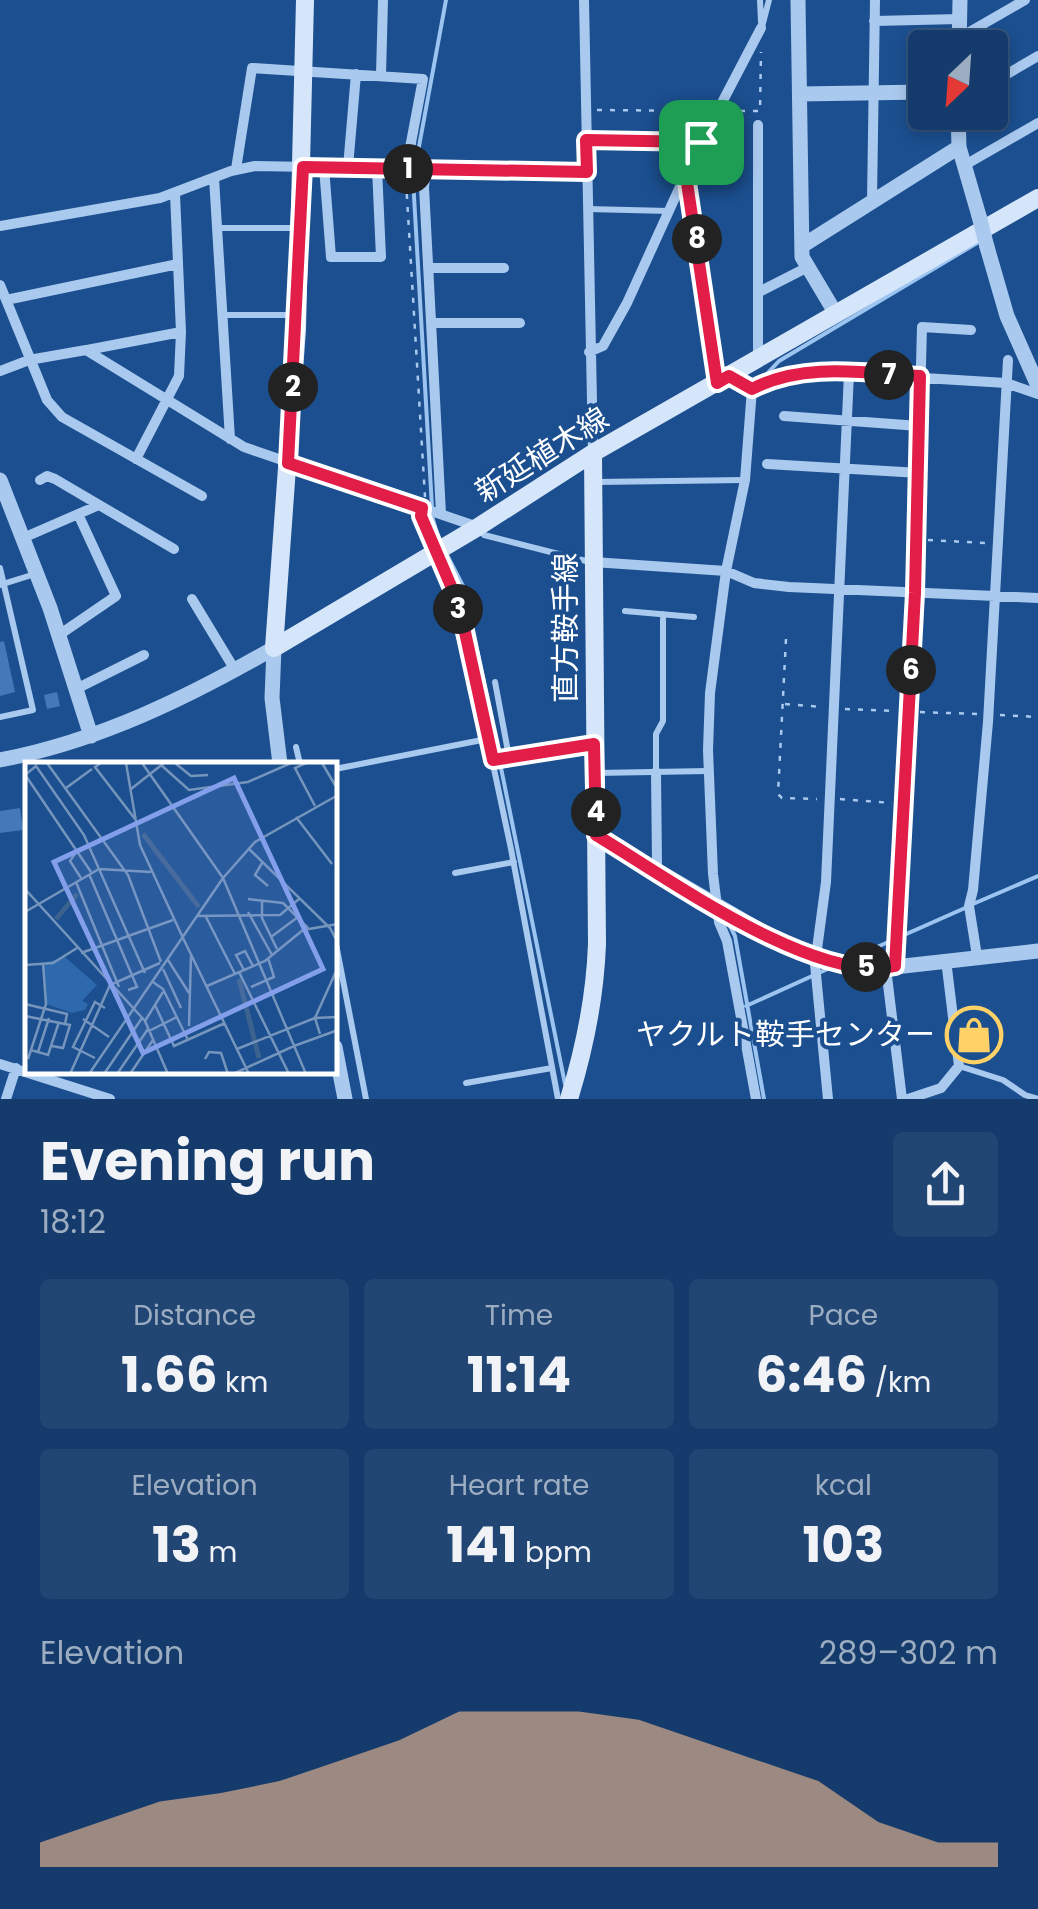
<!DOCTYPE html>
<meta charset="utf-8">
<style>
:root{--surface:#143b6b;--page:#214673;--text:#f1f3f6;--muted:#9dadc1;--line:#33557e;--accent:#d6ab8b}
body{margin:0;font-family:Poppins,"Noto Sans JP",sans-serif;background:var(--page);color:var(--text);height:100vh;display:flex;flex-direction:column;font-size:38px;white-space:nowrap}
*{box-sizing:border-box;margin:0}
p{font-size:32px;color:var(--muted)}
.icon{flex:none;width:55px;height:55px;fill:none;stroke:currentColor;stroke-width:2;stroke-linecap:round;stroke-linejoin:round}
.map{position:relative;height:1099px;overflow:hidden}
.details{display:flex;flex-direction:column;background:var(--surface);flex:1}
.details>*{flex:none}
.needle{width:65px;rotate:205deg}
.controls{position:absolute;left:908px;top:30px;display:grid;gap:20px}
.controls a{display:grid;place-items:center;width:100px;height:100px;border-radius:10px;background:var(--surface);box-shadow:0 5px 15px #0003,0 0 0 2px var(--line);font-size:50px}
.pin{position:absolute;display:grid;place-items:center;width:85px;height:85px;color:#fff;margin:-42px;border-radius:20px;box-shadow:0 5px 15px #0006}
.km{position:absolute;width:50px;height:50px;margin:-25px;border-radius:50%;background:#222;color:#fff;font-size:28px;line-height:50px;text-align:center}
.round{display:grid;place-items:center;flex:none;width:105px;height:105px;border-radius:10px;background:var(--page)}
.summary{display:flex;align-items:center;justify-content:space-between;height:170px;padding:0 40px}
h1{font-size:55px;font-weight:700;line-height:75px}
.figures{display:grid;grid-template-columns:repeat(3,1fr);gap:15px;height:170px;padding:10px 40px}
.figures div{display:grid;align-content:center;border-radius:10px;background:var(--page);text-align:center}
.figures b{font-size:50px;font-weight:700}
.figures small{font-size:28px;font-weight:400}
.figures p{font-size:28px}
.chart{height:280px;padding:20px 40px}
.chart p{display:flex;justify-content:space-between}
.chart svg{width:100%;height:180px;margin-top:10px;fill:var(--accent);opacity:.7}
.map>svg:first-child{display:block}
</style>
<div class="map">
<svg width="1038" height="1099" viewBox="0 0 1038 1099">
<rect width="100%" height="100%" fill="#1b4f8f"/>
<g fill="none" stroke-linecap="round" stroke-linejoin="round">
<path stroke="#9cc4f0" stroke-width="4" d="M763 378 779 361 982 240
M432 507 413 179 446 0
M432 516 439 540
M446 553 465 590 565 1084
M973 904 1038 876
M728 922 735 936 764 1099
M850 959 965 908
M746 1006 832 967"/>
</g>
<path fill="#4478b7" d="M4 641 15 692 0 696V642Z
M57 692 60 706 47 709 44 695Z
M20 808 23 830 0 833V811Z"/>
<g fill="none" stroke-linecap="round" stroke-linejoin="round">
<path stroke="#a9c9ee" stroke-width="2.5" stroke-dasharray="5 8" stroke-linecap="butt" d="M597 110 704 111
M727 111H760L761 52
M406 181 425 497
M928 540 985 543
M786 639 778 794 782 798 817 799
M785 704 822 707
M845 709 897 711
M920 712 977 714
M1000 715 1038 717
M840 799 892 803"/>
<path stroke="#a9c9ee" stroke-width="6" d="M760 0 761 22
M762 27 769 0
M587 209 669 211
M217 228H296
M223 315H296
M596 482 744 480
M421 508V516L463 623 511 849 558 1099
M479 528 484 535 590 562
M0 568 33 710 0 717
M0 585 35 574
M625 611 694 617
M495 682 509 757
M296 747 300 764
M493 760 593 744
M335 769 487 739
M656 772V734L663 721V614
M596 773 708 771
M455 873 514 862
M335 939 366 1099
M959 1066 1003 1080 1025 1095 1038 1099
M466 1083 552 1068"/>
<path stroke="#a9c9ee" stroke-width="10" d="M584 0 593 452
M874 21 960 19
M959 38 1025 0
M381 75 383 0
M990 84 1038 56
M758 125V358
M586 140 701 142
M965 165 1038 123
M324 167 331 257H381L377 168
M348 167 356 74
M236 169 252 68 423 79 406 169
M426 169 424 187 441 514
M686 177 717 382
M214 178 230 439
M872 201 875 0
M0 226 160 198 231 171 255 166 587 172
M428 268H504
M0 285 47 400 62 417 202 496
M761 291 806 268
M6 300 178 264
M431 323H520
M87 350 181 332
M589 352 603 346 627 303 693 158 761 28
M0 371 29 360 86 350 244 447 478 527
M752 389 745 480 726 571 710 693 708 750 713 874 719 922 727 941 756 1099
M752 389 766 381 809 371 1006 383 1038 394
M784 416 919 426
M136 459 179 376 181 332 175 194
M767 464 920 473
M40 480 47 476 55 479 174 549
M23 538 99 505
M593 562 726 571 754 583 789 587 1038 598
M192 599 235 670
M59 635 116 596 78 514
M76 689 144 655
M654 870 657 863 656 772
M977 956 969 906 973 890 988 722 1008 360
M895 966 915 593 922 327 971 330
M886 968 902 1099
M0 1064 110 1099
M6 1099 16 1068
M828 1099 815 964 826 882 849 373
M908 1099 941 1088 959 1066 946 960"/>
<path stroke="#a9c9ee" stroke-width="15" d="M798 0 802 257 836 314
M959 48 960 0
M800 94 925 92
M958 112 959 147 979 216
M802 246 959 147
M987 247 1007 316 1038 386
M0 480 50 608 91 736
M274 648 272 698 280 764
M0 760C99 741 187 698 274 648
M596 835 780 942 839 964 886 968 1038 951
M335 1047 345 1099"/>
<path stroke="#d6e6fa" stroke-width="18" d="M274 648 478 527 593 453 1038 198
M274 648 297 329 305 0
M569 1099C585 1047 595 999 597 944L593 453"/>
<path stroke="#a9c9ee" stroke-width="15" d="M979 216 987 247"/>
</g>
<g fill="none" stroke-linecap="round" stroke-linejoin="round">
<g stroke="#fff" stroke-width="20">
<path id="route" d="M586 140 701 142 686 176 717 383 729 376 752 389C803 362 865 373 920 376L915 593 895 966C815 985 665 876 596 835L594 744 493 760 463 623 454 593 421 516 422 508 288 463 303 167 587 172Z"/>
</g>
<use href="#route" stroke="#e11d48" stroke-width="12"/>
</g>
<defs>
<g id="shop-ring" transform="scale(2.875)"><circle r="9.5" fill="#1b4f8f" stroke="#ffd166" stroke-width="1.5"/><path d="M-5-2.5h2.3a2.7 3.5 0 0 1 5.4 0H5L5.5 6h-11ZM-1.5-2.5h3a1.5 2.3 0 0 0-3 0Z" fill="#ffd166"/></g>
</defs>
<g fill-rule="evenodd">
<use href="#shop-ring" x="974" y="1035"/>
</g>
<g text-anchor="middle" stroke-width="8" stroke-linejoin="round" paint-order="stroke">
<g font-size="30" fill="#fff" stroke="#1b4f8f">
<text transform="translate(542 455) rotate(-32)" y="10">新延植木線</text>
<text transform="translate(566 628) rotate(-90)" y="10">直方鞍手線</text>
</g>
<g font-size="30" fill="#fff" stroke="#1b4f8f" text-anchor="end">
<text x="935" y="1045">ヤクルト鞍手センター</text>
</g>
</g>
<g transform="translate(25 762)">
<rect width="312" height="312" fill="#1b4f8f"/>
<path d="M40 195 72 223 57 239 63 242 60 248 47 251 21 242 18 201Z" fill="#2e69ad"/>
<path fill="none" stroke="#3c6290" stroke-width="5" d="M118 72 174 145M31 157 52 132M214 217 234 296"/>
<path fill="none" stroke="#7695bc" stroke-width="2.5" d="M22 1 103 113 136 200M76 1 70 5 110 57M101 1 115 83 158 176M117 1 198 116 230 80 313 33M150 1 166 14 183 13M281 1 270 6 290 44M297 1 313 28M136 3 164 28 223 20 266 1M0 13 11 4 59 73 120 211M1 14 66 110M41 26 67 7M106 27 139 1M271 55 307 102M223 86 305 166 313 181M52 89 45 99 56 116M237 101 230 113 243 124M64 112 112 225 103 228M198 116 281 312M51 120 94 225M0 127 120 259 143 312M223 137 258 141 283 166M237 138V156L252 187M0 150 74 107 126 110M223 150 247 193M180 153 210 212M172 154 255 153 274 137M246 175 273 155M158 176 224 312M56 191 148 158M143 198 164 231M0 203 28 201 52 186M138 207 156 246M219 208 211 193 220 189 228 204M214 210 264 312M128 220 138 227 163 278M182 224 240 199 278 168 313 162M226 225 249 215 243 196M0 242 42 252 40 262M130 243 149 284 200 261M0 254 45 263 38 286 27 284M58 257 84 275M120 259 138 230M164 264 166 194M124 269 152 255M295 272 290 256 313 255M269 284 313 268M212 287 290 256 313 205M6 288 23 293 34 260M13 290 24 256M70 296 48 285 70 240 80 246M3 297 21 242 18 201M180 297 184 290 196 291 203 312M45 312 85 223 135 201M64 312 198 116M79 312 117 256M92 312 123 267M105 312 128 278M208 312 269 284"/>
<path fill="#839eea" fill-opacity="0.15" stroke="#839eea" stroke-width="5" d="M209 16 298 207 118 291 29 100Z"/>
<rect width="312" height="312" fill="none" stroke="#fff" stroke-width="5"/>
</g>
</svg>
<div class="controls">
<a><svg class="needle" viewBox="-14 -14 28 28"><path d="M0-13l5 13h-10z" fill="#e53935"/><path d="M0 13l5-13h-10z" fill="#9dadc1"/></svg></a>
</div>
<div class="pin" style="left:701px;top:142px;background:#1e9e55"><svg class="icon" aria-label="arrive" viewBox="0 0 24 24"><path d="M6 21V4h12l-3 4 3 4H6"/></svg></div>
<b class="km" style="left:408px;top:169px">1</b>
<b class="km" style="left:293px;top:387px">2</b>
<b class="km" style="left:458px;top:609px">3</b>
<b class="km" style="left:596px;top:812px">4</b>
<b class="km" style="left:866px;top:967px">5</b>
<b class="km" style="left:911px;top:670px">6</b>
<b class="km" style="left:889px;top:375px">7</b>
<b class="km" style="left:697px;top:239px">8</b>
</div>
<section class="details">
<div class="summary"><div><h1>Evening run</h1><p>18:12</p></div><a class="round"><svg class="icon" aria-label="share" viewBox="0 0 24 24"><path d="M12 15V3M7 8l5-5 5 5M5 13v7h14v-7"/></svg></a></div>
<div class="figures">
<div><p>Distance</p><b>1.66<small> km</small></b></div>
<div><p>Time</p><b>11:14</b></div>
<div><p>Pace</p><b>6:46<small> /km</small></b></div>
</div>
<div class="figures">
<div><p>Elevation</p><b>13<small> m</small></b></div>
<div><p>Heart rate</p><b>141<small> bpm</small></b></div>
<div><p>kcal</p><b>103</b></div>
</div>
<div class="chart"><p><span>Elevation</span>289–302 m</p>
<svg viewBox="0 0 160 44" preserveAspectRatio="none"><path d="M0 44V38L10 33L20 28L30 26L40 23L50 18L60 13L70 6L80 6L90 6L100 8L110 13L120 18L130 23L140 33L150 38L160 38V44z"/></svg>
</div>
</section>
